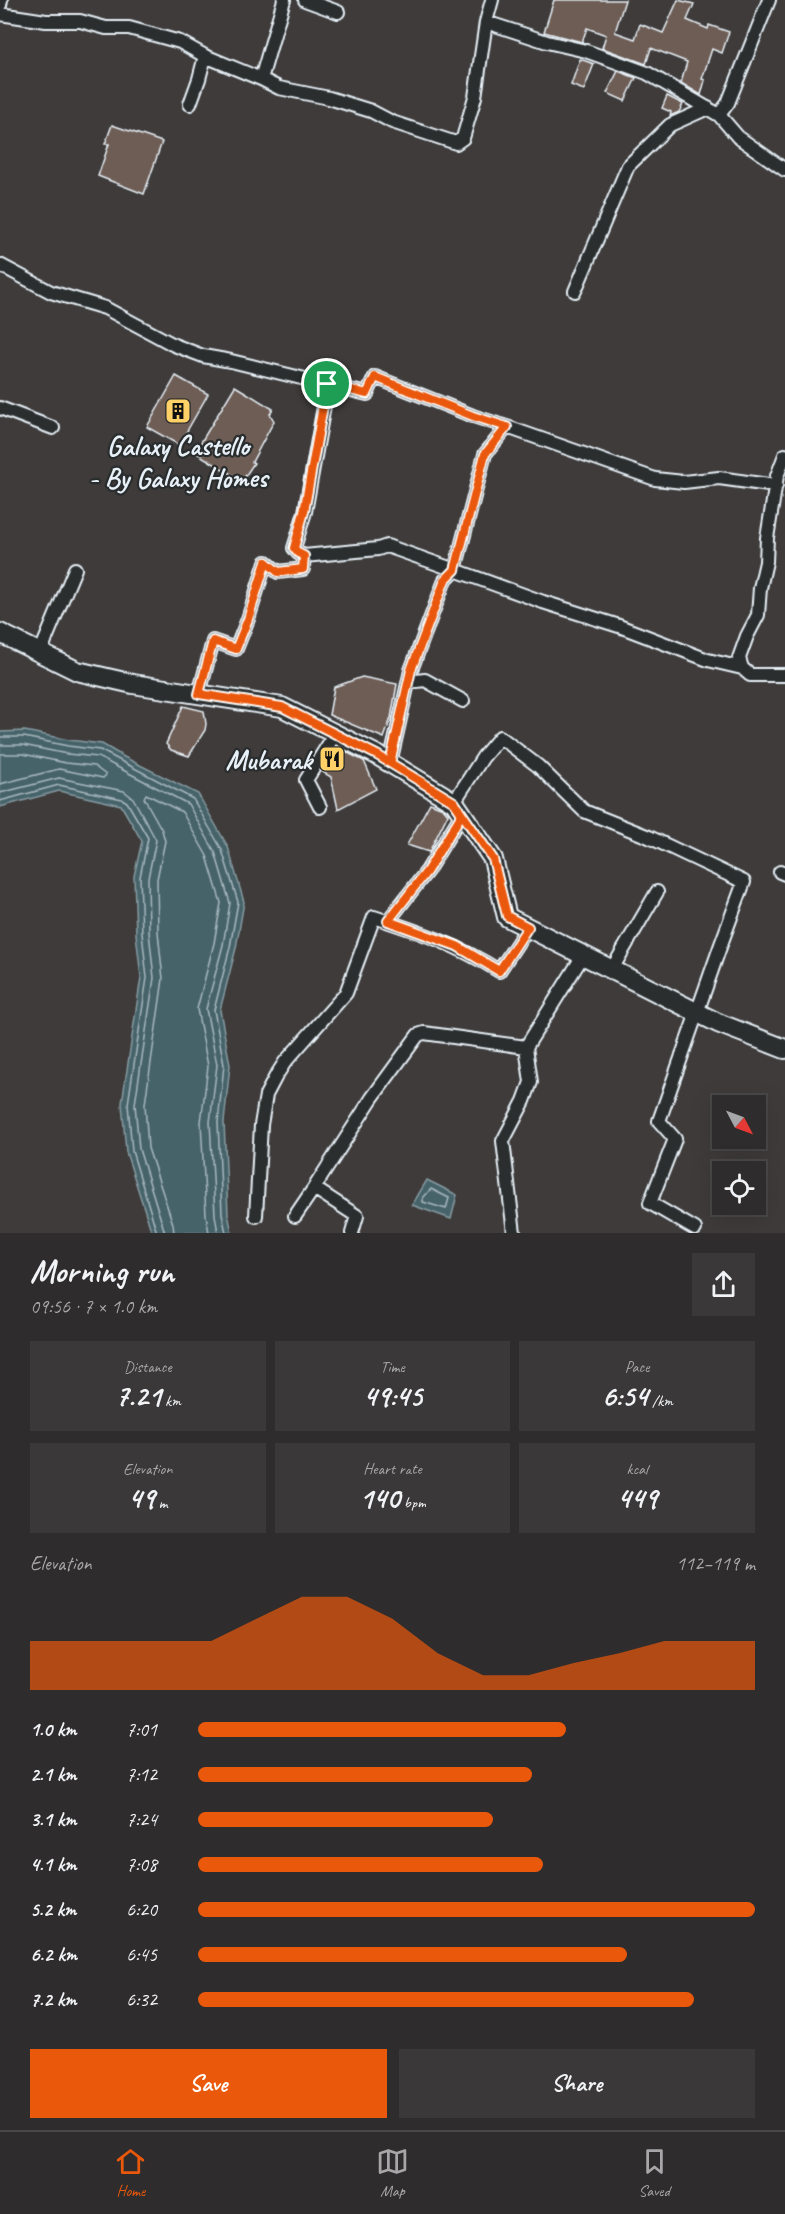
<!DOCTYPE html>
<meta charset="utf-8">
<style>
:root{--surface:#2e2c2c;--page:#3a3838;--text:#f1f3f6;--muted:#a7a7a9;--line:#494848;--accent:#ea580c}
body{margin:0;font-family:Caveat,sans-serif;background:var(--page);color:var(--text);height:100vh;display:flex;flex-direction:column;font-size:22px;white-space:nowrap}
*{box-sizing:border-box;margin:0}
p{font-size:20px;color:var(--muted)}
.icon{flex:none;width:33px;height:33px;fill:none;stroke:currentColor;stroke-width:2;stroke-linecap:round;stroke-linejoin:round}
.map{position:relative;height:1233px;overflow:hidden}
.panel{display:flex;flex-direction:column;background:var(--surface);flex:1}
.panel>*{flex:none}
.needle{width:39px;rotate:131deg}
.buttons{position:absolute;left:712px;top:1095px;display:grid;gap:12px}
.buttons a{display:grid;place-items:center;width:54px;height:54px;border-radius:0px;background:var(--surface);box-shadow:0 6px 24px #0002,0 0 0 2px var(--line);font-size:30px}
.pin{position:absolute;display:grid;place-items:center;width:51px;height:51px;color:#fff;margin:-26px;border:3px solid #fff;border-radius:50%;box-shadow:0 2px 6px #0007}
.round{display:grid;place-items:center;flex:none;width:63px;height:63px;border-radius:0px;background:var(--page)}
.head{display:flex;align-items:center;justify-content:space-between;height:102px;padding:0 30px}
h1{font-size:33px;font-weight:700;line-height:45px}
.figures{display:grid;grid-template-columns:repeat(3,1fr);gap:9px;height:102px;padding:6px 30px}
.figures div{display:grid;align-content:center;border-radius:0px;background:var(--page);text-align:center}
.figures b{font-size:30px;font-weight:700}
.figures small{font-size:16px;font-weight:400}
.figures p{font-size:16px}
.chart{height:168px;padding:12px 30px}
.chart p{display:flex;justify-content:space-between}
.chart svg{width:100%;height:108px;margin-top:6px;fill:var(--accent);opacity:.7}
.primary-button{display:flex;gap:12px;margin-top:auto;padding:12px 30px}
.primary-button a{flex:1;height:69px;border-radius:0px;background:var(--accent);color:#fff;font-size:24px;font-weight:700;line-height:69px;text-align:center}
.primary-button a+a{background:var(--page);color:var(--text)}
ul{padding:0 30px;list-style:none;font-size:20px}
li{display:grid;grid-template-columns:96px 72px 1fr;align-items:center;height:45px}
li i{height:15px;border-radius:8px;background:var(--accent)}
.tab-bar{display:flex;justify-content:space-around;align-items:center;height:84px;border-top:2px solid var(--line);background:var(--surface);font-size:16px;color:var(--muted)}
.tab-bar a{display:grid;justify-items:center;gap:3px}
.tab-bar .current{color:var(--accent)}
.map>svg:first-child{display:block}
</style>
<div class="map">
<svg width="785" height="1233" viewBox="0 0 785 1233">
<rect width="100%" height="100%" fill="#3e3b3a"/>
<filter id="ink" filterUnits="userSpaceOnUse"><feTurbulence type="fractalNoise" baseFrequency=".0167" numOctaves="2"/><feDisplacementMap in="SourceGraphic" scale="12" xChannelSelector="R" yChannelSelector="G"/><feConvolveMatrix kernelMatrix="1 2 1 2 8 2 1 2 1" color-interpolation-filters="sRGB"/></filter>
<g filter="url(#ink)">
<path fill="#47636a" stroke="#879ca3" stroke-width="1.5" d="M25 731 69 740 102 744 124 757 198 794 228 847 244 902 236 948 220 1010 230 1065 224 1122 228 1214 232 1233H152L126 1152 122 1103 141 977 136 934 134 876 142 841 121 805 59 791 0 807V732Z
M427 1180 457 1195 451 1219 412 1205Z"/>
<g fill="none" stroke-linecap="round" stroke-linejoin="round">
<path stroke="#a8b8bf" stroke-width="1.5" d="M0 737H24L68 746 100 750 193 799 222 850 238 902 230 947 214 1010 224 1065 218 1122 222 1214 226 1233
M0 745H23L67 754 98 757 188 804 215 852 230 903 223 945 206 1009 217 1065 210 1122 215 1215 218 1233
M0 754H23L66 763 94 766 106 775 103 778 59 769 0 784
M0 793 59 778 124 791 133 798 156 840 148 878 149 932 154 978 135 1104 139 1149 165 1233
M0 801 59 785 122 799 127 802 148 838 140 877 142 933 147 978 128 1104 132 1151 157 1233
M431 1189 449 1198 446 1209 423 1202V1198Z
M174 1233 173 1224 148 1148 145 1104 163 979 158 932 157 879 165 841 162 830 144 798 146 794 182 812 207 856 221 903 214 943 197 1009 208 1066 201 1122 206 1215 209 1233"/>
</g>
<path fill="#6e5d55" stroke="#e8f1f8" stroke-width="1.5" d="M554 0H625L615 32 635 39 640 24 663 33 678 0 694 4 687 20 708 29 709 25 729 32 722 53 712 49 702 79 705 80 701 95 681 83 687 62 651 48 646 64 602 48 606 35 587 28 582 42 544 32Z
M580 59 594 64 584 90 571 85Z
M618 71 636 78 625 101 607 93Z
M667 96 683 104 679 112 670 116 671 112 662 108Z
M112 125 162 142 144 194 98 176 109 144H105Z
M176 376 208 394 179 445 147 427Z
M235 386 273 409 270 414 274 421 252 462 254 463 242 481 195 452Z
M362 677 397 684 391 718 384 738 329 715 334 687Z
M183 706 204 711 206 724 205 730 189 756 171 750 166 744Z
M336 747 364 761 376 789 338 809 331 777 321 771Z
M430 803 443 808 448 814 429 852 407 845Z"/>
<g fill="none" stroke-linecap="round" stroke-linejoin="round">
<g stroke="#e8f1f8" stroke-width="16">
<path id="street" d="M305 0 338 12
M0 5 1 0
M0 14 46 21H80L106 28H129L180 42 205 56
M486 22 492 0
M261 79 279 88 329 98 371 111 392 122 456 143 463 138 475 97 486 22 547 42 586 51 647 73 719 115 728 103 769 0
M190 104 199 79 205 56 261 79 284 0
M719 115 738 137 785 170
M0 265 51 292 105 308 174 345 203 356 231 361 367 394 375 377 473 416 507 427 485 454 455 570 387 546 378 549 304 556 298 553 294 548 305 512 328 384
M575 291 628 166 670 125 708 108
M0 408 53 428
M507 427 655 479 684 482 719 478 776 486
M785 455 777 476 767 538 766 562 760 588 758 615 747 636 739 658 742 668 750 675H785
M40 653 75 569
M408 682 425 680 463 701
M199 694 213 641 236 649 248 619 266 562 278 572 303 569 304 556
M390 763 411 670 445 580 455 570 543 602 619 626 708 660 742 668
M454 802 483 757 500 737 538 766 584 811 649 837 744 882 720 947 659 1121 675 1139 650 1203 695 1229
M320 807 306 780 335 734
M780 872 785 874
M388 921 427 871 462 814
M612 969 657 892
M256 1216 261 1125 266 1095 276 1076 285 1062 346 993 374 917C420 932 458 945 499 971L528 927
M295 1216 314 1188
M352 1233 357 1216 314 1188 372 1098 418 1035 424 1033 526 1047
M514 1233 503 1141 524 1101 531 1082 526 1047 584 954"/>
</g>
<g stroke="#e8f1f8" stroke-width="22">
<path id="secondary" d="M0 633 77 671 133 684 282 707 377 755 454 802 493 859 507 917 718 1023 785 1049"/>
</g>
<use href="#street" stroke="#2a2d2e" stroke-width="12"/>
<use href="#secondary" stroke="#2a2d2e" stroke-width="18"/>
</g>
</g>
<g fill="none" stroke-linecap="round" stroke-linejoin="round" filter="url(#ink)">
<g stroke="#fff" stroke-width="12">
<path id="route" d="M327 384 304 512 294 548 298 553 304 556 303 569 278 572 266 562 248 619 236 649 213 641 199 694 282 707 377 755 454 802 462 814 427 871 388 921 457 946 499 971 528 927 507 916 493 859 454 802 390 763 411 670 445 580 455 570 485 454 507 427 473 416 375 377 367 394 327 384"/>
</g>
<use href="#route" stroke="#ea580c" stroke-width="8"/>
</g>
<defs>
<g id="building-square" transform="scale(1.35)"><rect x="-9" y="-9" width="18" height="18" rx="4" fill="#ffd166" stroke="#2a2d2e"/><path d="M-4-6H4V6H1V3H-1V6H-4ZM-2.5-4.3h1.7v1.8h-1.7ZM.8-4.3h1.7v1.8H.8ZM-2.5-1h1.7V.8h-1.7ZM.8-1h1.7V.8H.8Z" fill="#111"/></g>
<g id="restaurant-square" transform="scale(1.35)"><rect x="-9" y="-9" width="18" height="18" rx="4" fill="#ffd166" stroke="#2a2d2e"/><path d="M-5-6h1v4h1v-4h1v4h1v-4h1v5L-1.5 .5V6h-2V.5L-5-1ZM5-6V6H3V1.5H1.5Q1.5-4 5-6Z" fill="#111"/></g>
</defs>
<g fill-rule="evenodd">
<use href="#building-square" x="178" y="411"/>
<use href="#restaurant-square" x="332" y="759"/>
</g>
<g text-anchor="middle" stroke-width="4.5" stroke-linejoin="round" paint-order="stroke">
<g font-size="28" font-weight="bold" fill="#e8f1f8" stroke="#2a2d2e">
<text x="178" y="455">Galaxy Castello<tspan x="178" dy="32">- By Galaxy Homes</tspan></text>
<text x="312" y="769" text-anchor="end">Mubarak</text>
</g>
</g>
</svg>
<div class="buttons">
<a><svg class="needle" viewBox="-14 -14 28 28"><path d="M0-13l5 13h-10z" fill="#e53935"/><path d="M0 13l5-13h-10z" fill="#a7a7a9"/></svg></a>
<a><svg class="icon" aria-label="locate" viewBox="0 0 24 24"><circle cx="12" cy="12" r="6"/><path d="M12 2v4M12 18v4M2 12h4M18 12h4"/></svg></a>
</div>
<div class="pin" style="left:327px;top:384px;background:#1e9e55"><svg class="icon" aria-label="arrive" viewBox="0 0 24 24"><path d="M6 21V4h12l-3 4 3 4H6"/></svg></div>
</div>
<section class="panel">
<div class="head"><div><h1>Morning run</h1><p>09:56 · 7 × 1.0 km</p></div><a class="round"><svg class="icon" aria-label="share" viewBox="0 0 24 24"><path d="M12 15V3M7 8l5-5 5 5M5 13v7h14v-7"/></svg></a></div>
<div class="figures">
<div><p>Distance</p><b>7.21<small> km</small></b></div>
<div><p>Time</p><b>49:45</b></div>
<div><p>Pace</p><b>6:54<small> /km</small></b></div>
</div>
<div class="figures">
<div><p>Elevation</p><b>49<small> m</small></b></div>
<div><p>Heart rate</p><b>140<small> bpm</small></b></div>
<div><p>kcal</p><b>449</b></div>
</div>
<div class="chart"><p><span>Elevation</span>112–119 m</p>
<svg viewBox="0 0 160 44" preserveAspectRatio="none"><path d="M0 44V24L10 24L20 24L30 24L40 24L50 15L60 6L70 6L80 15L90 29L100 38L110 38L120 33L130 29L140 24L150 24L160 24V44z"/></svg>
</div>
<ul>
<li><b>1.0 km</b>7:01<i style="width:66%"></i></li>
<li><b>2.1 km</b>7:12<i style="width:60%"></i></li>
<li><b>3.1 km</b>7:24<i style="width:53%"></i></li>
<li><b>4.1 km</b>7:08<i style="width:62%"></i></li>
<li><b>5.2 km</b>6:20<i style="width:100%"></i></li>
<li><b>6.2 km</b>6:45<i style="width:77%"></i></li>
<li><b>7.2 km</b>6:32<i style="width:89%"></i></li>
</ul>
<div class="primary-button"><a>Save</a><a>Share</a></div>
</section>
<nav class="tab-bar">
<a class="current"><svg class="icon" aria-label="home" viewBox="0 0 24 24"><path d="M3 11l9-7 9 7M6 9v11h12V9"/></svg>Home</a>
<a><svg class="icon" aria-label="map" viewBox="0 0 24 24"><path d="M3 6l6-2 6 2 6-2v14l-6 2-6-2-6 2zM9 4v14M15 6v14"/></svg>Map</a>
<a><svg class="icon" aria-label="saved" viewBox="0 0 24 24"><path d="M7 4h10v16l-5-4-5 4z"/></svg>Saved</a>
</nav>
